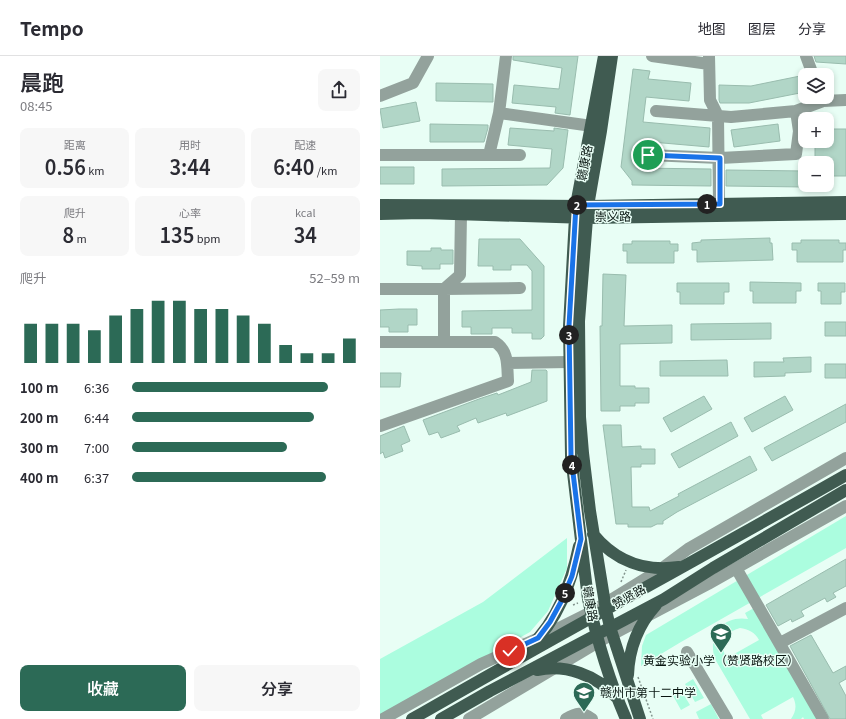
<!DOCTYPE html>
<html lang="zh">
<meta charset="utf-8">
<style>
:root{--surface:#fff;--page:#f7f7f7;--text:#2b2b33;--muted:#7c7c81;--line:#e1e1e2;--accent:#2c6a56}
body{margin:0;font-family:Georgia,"Noto Sans SC",serif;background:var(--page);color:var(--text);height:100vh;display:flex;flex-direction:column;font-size:15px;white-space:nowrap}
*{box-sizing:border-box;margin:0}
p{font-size:13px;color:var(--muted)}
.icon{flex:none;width:22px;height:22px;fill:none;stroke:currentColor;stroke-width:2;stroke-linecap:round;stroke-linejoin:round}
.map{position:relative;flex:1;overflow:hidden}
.panel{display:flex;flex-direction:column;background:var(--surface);width:380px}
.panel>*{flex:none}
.buttons{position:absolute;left:418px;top:12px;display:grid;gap:8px}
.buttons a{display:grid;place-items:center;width:36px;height:36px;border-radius:8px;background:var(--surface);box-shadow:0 2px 6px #0003;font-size:20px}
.pin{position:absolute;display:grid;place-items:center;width:34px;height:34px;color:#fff;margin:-17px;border:2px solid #fff;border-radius:50%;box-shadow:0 1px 4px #0007}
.km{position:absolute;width:20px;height:20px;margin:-10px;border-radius:50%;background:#222;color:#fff;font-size:11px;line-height:20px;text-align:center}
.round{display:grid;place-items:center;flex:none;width:42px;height:42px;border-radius:8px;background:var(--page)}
.headline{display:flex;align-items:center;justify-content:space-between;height:68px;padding:0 20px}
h1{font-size:22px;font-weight:600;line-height:30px}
.metrics{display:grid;grid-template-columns:repeat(3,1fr);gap:6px;height:68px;padding:4px 20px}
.metrics div{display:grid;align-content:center;border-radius:8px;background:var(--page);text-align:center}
.metrics b{font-size:20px;font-weight:600}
.metrics small{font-size:11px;font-weight:400}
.metrics p{font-size:11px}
.chart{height:112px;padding:8px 20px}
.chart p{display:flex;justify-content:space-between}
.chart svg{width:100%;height:72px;margin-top:4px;stroke:var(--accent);stroke-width:6}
.button{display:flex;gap:8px;margin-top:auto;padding:8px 20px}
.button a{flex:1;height:46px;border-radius:8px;background:var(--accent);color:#fff;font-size:16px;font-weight:600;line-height:46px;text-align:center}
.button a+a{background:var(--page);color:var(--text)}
ul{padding:0 20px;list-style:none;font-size:13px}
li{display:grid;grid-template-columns:64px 48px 1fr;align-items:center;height:30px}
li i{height:10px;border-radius:5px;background:var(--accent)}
header{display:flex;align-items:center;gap:24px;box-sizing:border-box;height:56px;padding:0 20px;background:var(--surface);border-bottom:1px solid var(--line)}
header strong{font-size:19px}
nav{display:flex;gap:22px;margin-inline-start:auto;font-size:14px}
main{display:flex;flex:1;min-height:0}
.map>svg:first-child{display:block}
</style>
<header>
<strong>Tempo</strong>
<nav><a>地图</a><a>图层</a><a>分享</a></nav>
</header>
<main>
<section class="panel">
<div class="headline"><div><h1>晨跑</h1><p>08:45</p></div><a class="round"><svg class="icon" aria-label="share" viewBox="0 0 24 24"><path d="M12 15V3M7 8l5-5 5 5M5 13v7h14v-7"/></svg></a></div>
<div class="metrics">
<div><p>距离</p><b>0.56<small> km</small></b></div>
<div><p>用时</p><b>3:44</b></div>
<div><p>配速</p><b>6:40<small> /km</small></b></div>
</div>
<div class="metrics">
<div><p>爬升</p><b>8<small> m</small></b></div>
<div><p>心率</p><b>135<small> bpm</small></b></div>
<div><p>kcal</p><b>34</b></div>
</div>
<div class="chart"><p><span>爬升</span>52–59 m</p>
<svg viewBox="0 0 160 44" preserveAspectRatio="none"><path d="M5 44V20M15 44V20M25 44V20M35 44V24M45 44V15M55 44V11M65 44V6M75 44V6M85 44V11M95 44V11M105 44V15M115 44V20M125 44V33M135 44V38M145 44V38M155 44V29"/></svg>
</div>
<ul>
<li><b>100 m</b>6:36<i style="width:86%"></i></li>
<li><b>200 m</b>6:44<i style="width:80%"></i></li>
<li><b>300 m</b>7:00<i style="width:68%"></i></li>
<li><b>400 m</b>6:37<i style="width:85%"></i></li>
</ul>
<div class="button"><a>收藏</a><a>分享</a></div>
</section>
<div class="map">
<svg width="466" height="663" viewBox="0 0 466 663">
<rect width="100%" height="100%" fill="#e8fef5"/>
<path fill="#abfddf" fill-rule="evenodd" d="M466 460V492L301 586 261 610 262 590 266 579Z
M187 482V512L168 555 150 576 0 659V603L103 546Z
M374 552 437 663H424L423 661 421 663H411C416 656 417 649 413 641L381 659 383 663H370L335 603C327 579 343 559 368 563L365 557ZM360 572C368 573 375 576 379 584L347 602C338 589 345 576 360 572Z
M313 623 324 642 315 646 305 628Z
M299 631 310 649 301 654 291 636Z
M331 648 339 663H319L316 656Z"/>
<path fill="#b1d6c7" stroke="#99bcae" d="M133 0H198L190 59 175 57 176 51 132 47 134 29 179 33 182 12 133 4Z
M434 0H466V8L436 6Z
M253 13 270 15 268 23 311 27 309 45 266 41 263 66 330 72 329 91 260 85 257 112 331 113V130L252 129V125L241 111Z
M425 19V36L369 47H340L339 44V29L371 30Z
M56 27 113 28V46L56 45Z
M36 46 40 65 3 72 0 53Z
M50 68 108 69V72L104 86H50Z
M398 68 400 85 354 91 351 74Z
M130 72 174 75V72L188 74 183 112 167 129 62 130V113L170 112 172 93 128 89Z
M447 73H466V120H447V107H435V85H447Z
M0 111H34V128H0Z
M346 114 425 115V131L346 130Z
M390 182V187H392L393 204 317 206V194H312V187L321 186V184Z
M99 183H140L164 210V280L161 283H152V277H132V272H112V278H91V271H82V255L152 254V215L147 209H131V214H113V210H98Z
M421 184H459V187H466V194H463V206H417V194H412V187H421Z
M252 185H290V188H298V195H294V207H247V195H243V188H252Z
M51 192H61V194H73V208H60V213H42V210L27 209V195H51Z
M223 218 246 219 244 270 292 269V287L240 288V330H255V332H269V347H255V350H240V355H221L220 270H222Z
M370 226 421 227V235H416V247H373V235H370Z
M297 227H349V236H344V248H300V236H297Z
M438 227H465V236H461V248H441V235H438Z
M19 253H37V269H28V276H9V271H0V254Z
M445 266H466V280H445Z
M391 267V283L311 284V268Z
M431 301V316L405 317V320L374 321V306H404L403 302Z
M347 304 348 320H280V305Z
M445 308H466V322H445Z
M152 314H166L167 315V345L127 360 126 357 98 367 96 362 77 370 80 375 61 382 58 376 49 379 43 364 99 343 117 337 118 339 151 326Z
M0 317H21L20 331H0Z
M324 340 332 353 291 376 283 362Z
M405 340 413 354 372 376 364 362Z
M466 348V366L392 405 384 392Z
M351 366 358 380 299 412 291 398Z
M223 369H241L242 391 261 390V393H275V408H261V411H251L252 451H269L270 455 299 440 298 438 370 400 377 414 297 456 283 465V468H277L271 471H248V468H236Z
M24 370 30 385 21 389 23 395 5 402 3 396 0 398V380Z
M466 503V530L453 537 456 541 447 546 445 542 421 555 424 560 412 566 411 563 398 570 386 549Z
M431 579 453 617 466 610V623L459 627 466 640V663H450L410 590Z"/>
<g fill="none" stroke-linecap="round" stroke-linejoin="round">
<path stroke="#83958e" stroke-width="1.5" stroke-dasharray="2 2" stroke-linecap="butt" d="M241 526 246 514
M193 549 198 547
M258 621 273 663"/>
<path stroke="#93a29c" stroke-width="12" d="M272 0 329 8
M329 0 330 44 338 60 339 148
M426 0 433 19
M0 40 33 27 48 0
M416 55 443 45 466 44
M119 57 212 70
M0 99H140
M109 99 119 57 126 0
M268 99 340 102 416 98 419 75 416 55 351 61 276 55
M0 233H64L140 232
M64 285V233L80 219 81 158
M0 286H115C129 295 127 310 128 325L0 370
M127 307 189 306
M356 512 443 663
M400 587 466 552
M307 596 347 663
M3 663 101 608 159 582 211 556 281 513 308 493 466 402
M89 663 218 586 328 528 466 450
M186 663C196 657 202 655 212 663"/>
<path stroke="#405b51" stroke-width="12" d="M224 0 196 149 195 161 189 270 191 400 208 543C217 584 229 624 246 663
M232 0 221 75 208 150 199 265 200 361 203 397 210 455 226 554 230 571 260 663
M0 149 208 150 466 146
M0 158 42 157 208 162 466 158
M213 478C235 505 265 516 299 511
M149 592C178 564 191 528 199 490
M157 614C186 608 216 619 236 641
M248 619C249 592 258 569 276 549
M32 663C176 580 322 501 466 419
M61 663 110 635 284 543 333 512 466 434"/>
</g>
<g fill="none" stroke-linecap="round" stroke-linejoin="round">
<g stroke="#fff" stroke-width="8">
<path id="route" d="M130 595 158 582 170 566 182 544 192 520 201 483 191 400 189 270 196 149 340 148V102L268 99"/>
</g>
<use href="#route" stroke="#1a73e8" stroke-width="5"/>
</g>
<defs>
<g id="school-pin" transform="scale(1.15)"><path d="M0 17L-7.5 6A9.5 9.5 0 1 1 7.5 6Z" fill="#2c6a56" stroke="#e8fef5"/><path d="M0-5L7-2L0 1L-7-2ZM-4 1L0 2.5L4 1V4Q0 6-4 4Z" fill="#fff"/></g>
</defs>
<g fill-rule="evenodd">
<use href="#school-pin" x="341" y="578"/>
<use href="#school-pin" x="204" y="637"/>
</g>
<g text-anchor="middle" stroke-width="3" stroke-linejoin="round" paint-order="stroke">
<g font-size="12" fill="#081510" stroke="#e8fef5">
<text transform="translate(205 107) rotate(-79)" y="4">赣康路</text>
<text transform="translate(233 161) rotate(-1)" y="4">崇义路</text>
<text transform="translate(249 541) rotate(-29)" y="4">赞贤路</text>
<text transform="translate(210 548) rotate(80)" y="4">赣康路</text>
</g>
<g font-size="12" fill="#081510" stroke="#e8fef5">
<text x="341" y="609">黄金实验小学（赞贤路校区）</text>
<text x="220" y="641" text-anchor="start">赣州市第十二中学</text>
</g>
</g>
</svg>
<div class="buttons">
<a><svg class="icon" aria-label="layers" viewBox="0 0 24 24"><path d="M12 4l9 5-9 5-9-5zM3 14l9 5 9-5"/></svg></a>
<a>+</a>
<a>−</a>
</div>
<div class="pin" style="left:268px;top:99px;background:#1e9e55"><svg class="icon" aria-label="arrive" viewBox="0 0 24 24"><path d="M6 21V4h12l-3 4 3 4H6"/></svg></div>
<div class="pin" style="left:130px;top:595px;background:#d93025"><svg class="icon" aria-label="check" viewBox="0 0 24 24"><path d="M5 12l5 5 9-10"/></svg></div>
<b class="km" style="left:327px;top:148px">1</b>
<b class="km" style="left:197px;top:149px">2</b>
<b class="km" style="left:189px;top:279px">3</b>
<b class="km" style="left:192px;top:409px">4</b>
<b class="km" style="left:185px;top:537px">5</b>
</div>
</main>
